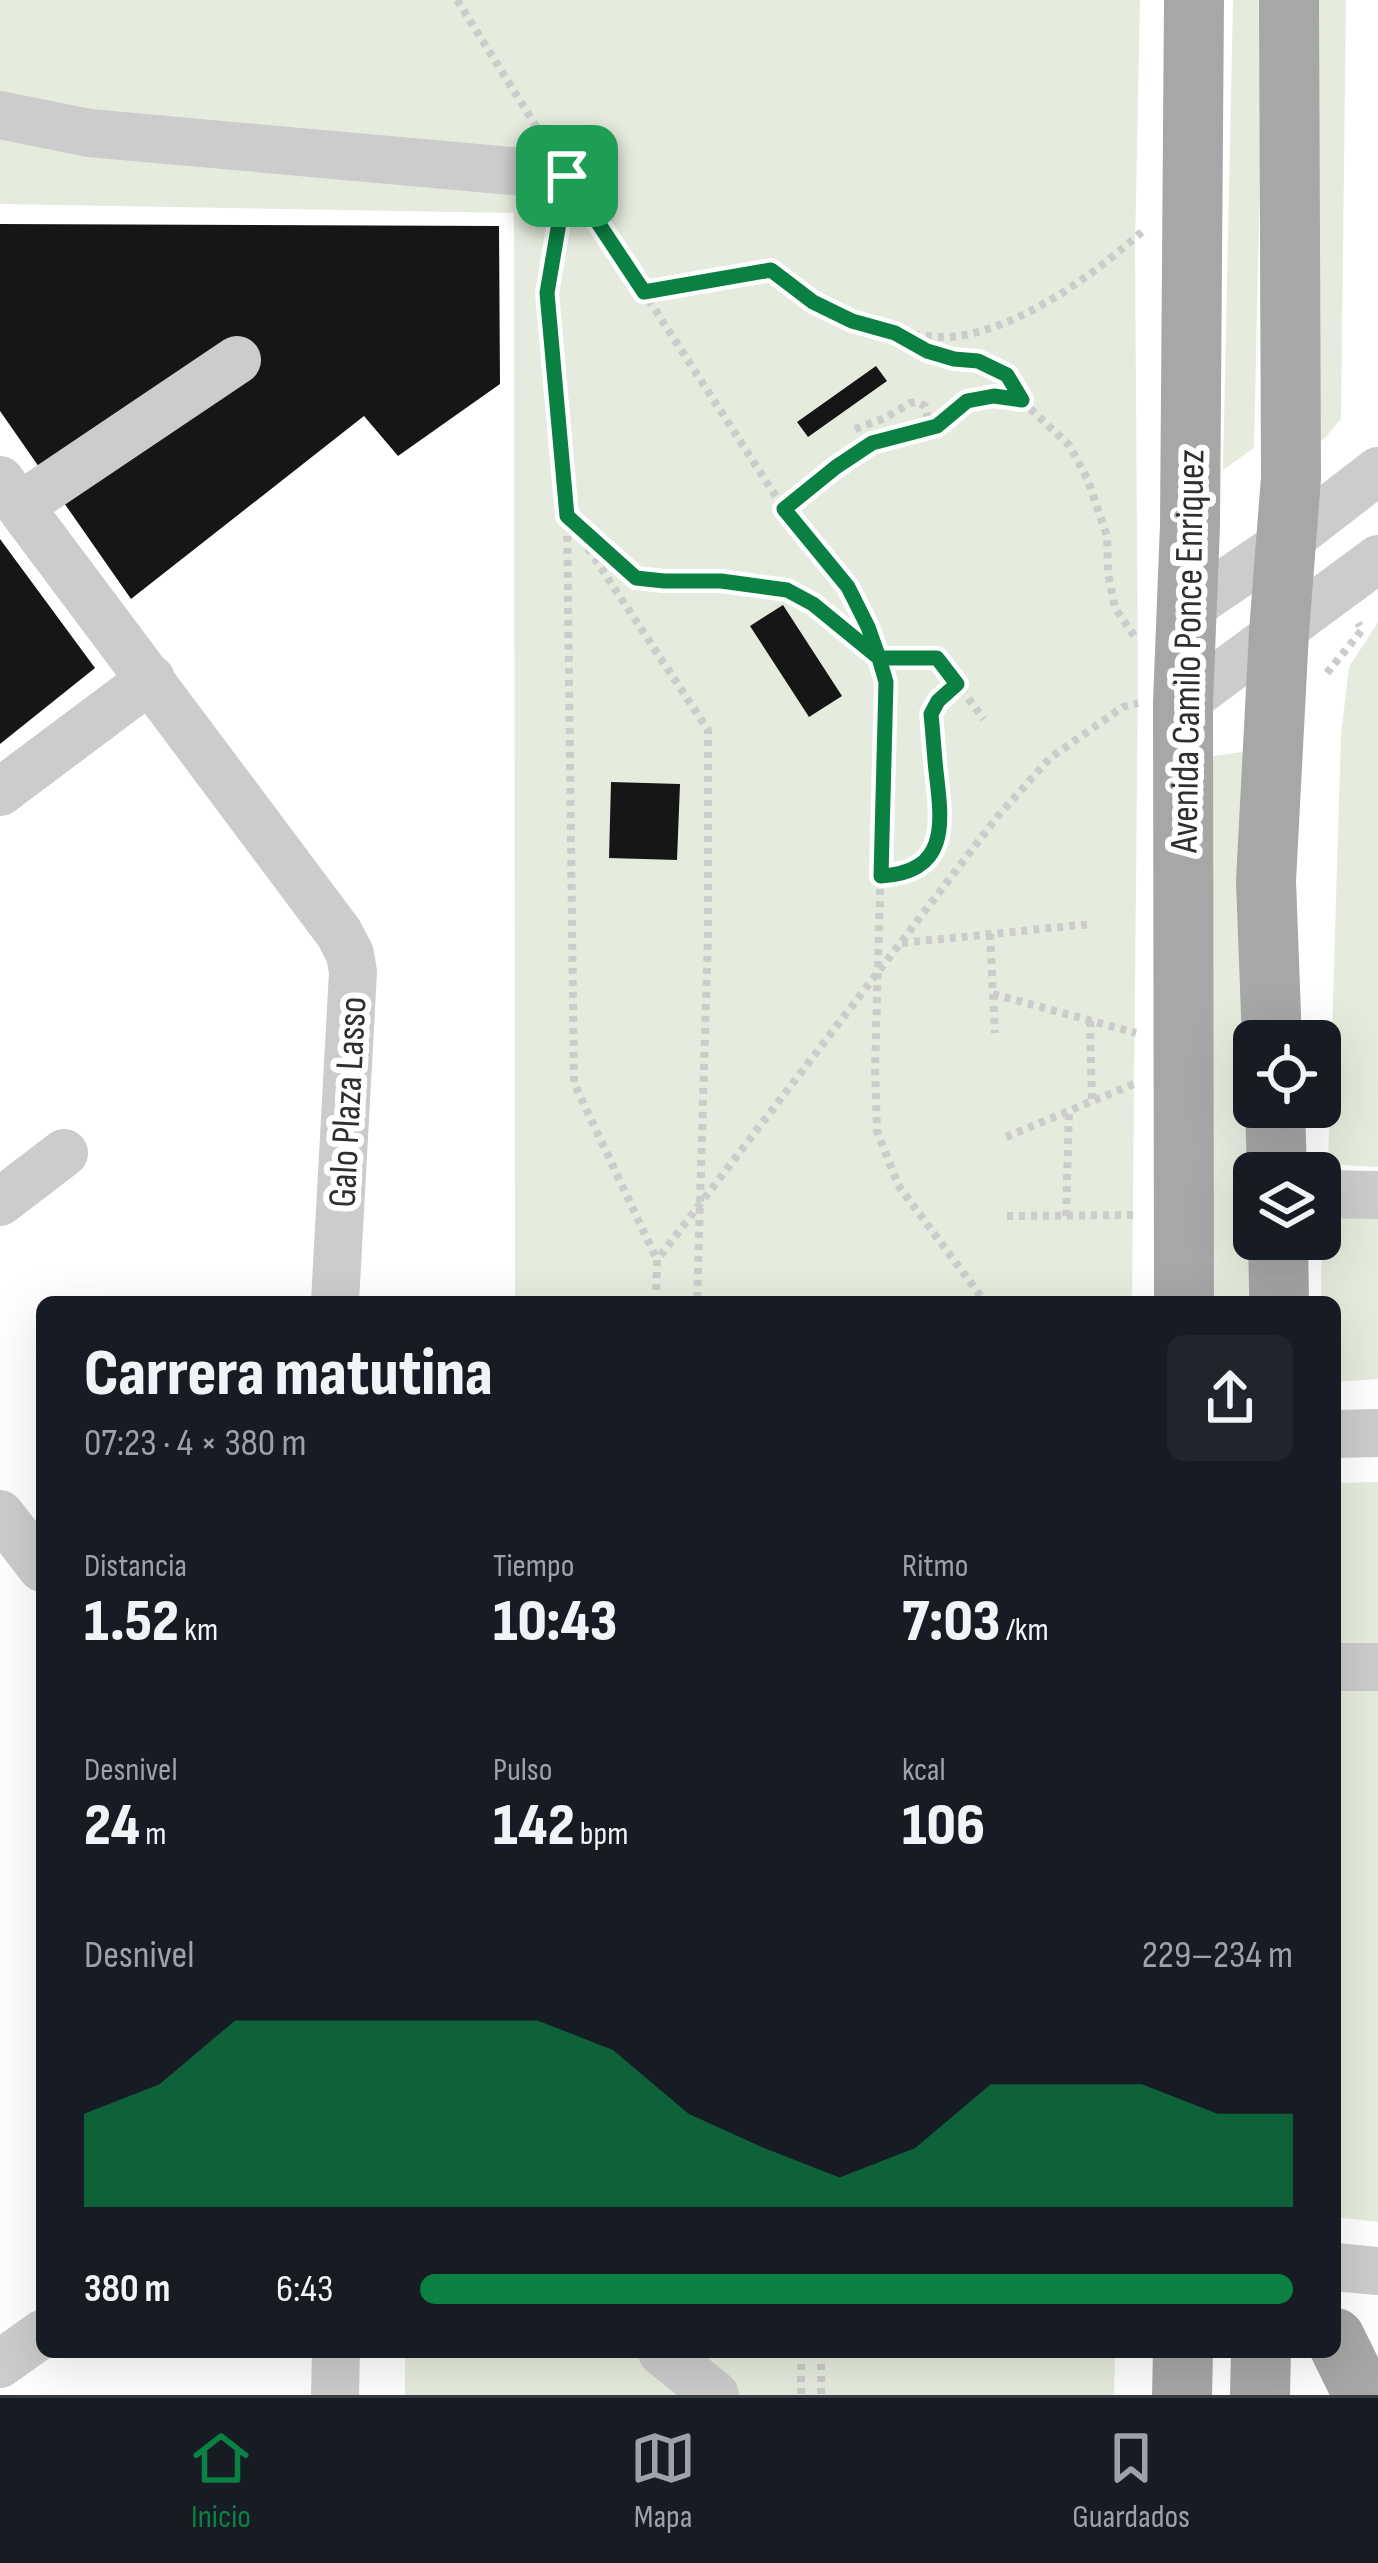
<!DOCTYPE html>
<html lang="es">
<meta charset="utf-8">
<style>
:root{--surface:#171b24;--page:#20242c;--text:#f1f3f6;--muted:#9ea1a6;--line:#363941;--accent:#0b8043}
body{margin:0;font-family:"Sofia Sans Condensed",sans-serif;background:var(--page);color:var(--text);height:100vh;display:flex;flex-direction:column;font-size:45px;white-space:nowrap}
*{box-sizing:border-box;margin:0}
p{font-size:39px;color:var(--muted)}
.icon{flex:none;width:66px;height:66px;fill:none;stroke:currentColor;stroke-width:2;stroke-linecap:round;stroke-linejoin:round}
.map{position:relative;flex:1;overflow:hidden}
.drawer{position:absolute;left:36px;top:1296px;width:1305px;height:1062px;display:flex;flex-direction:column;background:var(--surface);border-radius:18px;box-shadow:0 12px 48px #0002}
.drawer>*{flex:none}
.tools{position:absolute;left:1233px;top:1020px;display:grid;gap:24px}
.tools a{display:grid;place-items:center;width:108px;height:108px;border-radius:18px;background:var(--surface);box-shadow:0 12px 48px #0002;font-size:60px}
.pin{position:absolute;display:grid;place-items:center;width:102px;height:102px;color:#fff;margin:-51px;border-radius:24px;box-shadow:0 6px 18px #0006}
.round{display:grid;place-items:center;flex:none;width:126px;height:126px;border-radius:18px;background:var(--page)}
.overview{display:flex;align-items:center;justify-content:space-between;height:204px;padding:0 48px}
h1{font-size:66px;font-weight:800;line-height:90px}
.stats{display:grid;grid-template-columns:repeat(3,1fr);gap:18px;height:204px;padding:12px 48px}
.stats div{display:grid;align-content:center}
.stats b{font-size:60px;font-weight:800}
.stats small{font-size:33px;font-weight:400}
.stats p{font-size:33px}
.chart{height:336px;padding:24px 48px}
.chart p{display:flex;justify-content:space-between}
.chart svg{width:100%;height:216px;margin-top:12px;fill:var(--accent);opacity:.7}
ul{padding:0 48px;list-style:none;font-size:39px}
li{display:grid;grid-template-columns:192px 144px 1fr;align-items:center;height:90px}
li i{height:30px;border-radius:15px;background:var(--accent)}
.dock{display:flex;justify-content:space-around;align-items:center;height:168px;border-top:3px solid var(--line);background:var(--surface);font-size:33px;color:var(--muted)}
.dock a{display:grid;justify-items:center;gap:6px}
.dock .selected{color:var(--accent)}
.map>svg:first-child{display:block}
</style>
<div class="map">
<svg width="1378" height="2395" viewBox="0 0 1378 2395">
<rect width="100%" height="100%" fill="#fff"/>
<path fill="#e6ecdd" d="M0 0H1140L1135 249 1138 678 1132 1302H515L514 213 0 204Z
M1233 0H1264L1254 448 1223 470Z
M1309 0H1346L1341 419 1323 440 1303 437Z
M1378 622V1167L1328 1164 1341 734 1349 667Z
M1250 751 1248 1302H1212L1204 757Z
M1322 1212 1378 1213V1379L1335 1382V1302H1321Z
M1378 1482V1649L1335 1650V1483Z
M1378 1682V2222L1335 2217V1685Z
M405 2352H1115L1114 2395H405Z"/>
<path fill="#161616" d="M0 224 499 226 500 384 398 456 364 416 131 599 0 411Z
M876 366 887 381 808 437 797 422Z
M0 539 95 668 0 744Z
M783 605 842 696 809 717 750 626Z
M611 782 680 784 677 860 609 858Z"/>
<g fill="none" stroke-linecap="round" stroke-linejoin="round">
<path stroke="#ccc" stroke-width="8" stroke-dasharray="6 6" stroke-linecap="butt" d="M457 0 539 131
M590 209 784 509 848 587 868 627 886 682 875 1069 877 1131 898 1185 985 1302
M561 214 547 293 567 516 574 1083 657 1260
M645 292 771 270 813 302 852 321 895 333 927 351 954 359 978 361 1008 375 1022 401 1069 445 1087 478 1107 536 1108 574 1115 608 1137 640
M902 333C920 335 941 339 959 336 1026 325 1093 275 1144 230
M855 429 885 418 910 403 918 402 925 406 930 428
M784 509 836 467 872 443 937 426 966 401 994 396 1021 400
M568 518 708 730V935L697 1302
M577 525 636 578 721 581 787 589 813 604 879 659 937 658 984 719
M1327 673 1362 630 1358 623
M881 876C950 871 942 822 936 771 934 752 933 733 931 714L938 701 957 684
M990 934 995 1033
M902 943 1091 924
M993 994 1136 1033
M1090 1021 1092 1101
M1006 1137 1136 1083
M1007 1216 1137 1215
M1066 1216 1069 1111
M656 1302 657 1260 997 817 1050 758 1123 707 1138 703
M801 2352V2395
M821 2352V2395"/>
<path stroke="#ccc" stroke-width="48" d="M0 115 89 133 567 176
M0 480 339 933 350 954 353 972 335 1302
M20 506 237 360
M1187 609 1286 542 1378 471
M1183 703 1378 559
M0 792 151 679
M1320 1194 1378 1195
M0 1202 64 1153
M1335 1434 1378 1433
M0 1514 42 1568
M1335 1667H1378
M1335 2267 1378 2271
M662 2352 715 2395
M0 2364 42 2334
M335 2395 336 2352"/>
<path stroke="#a7a7a7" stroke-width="60" d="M1272 1041 1266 881 1279 632 1291 478 1289 0
M1275 1107 1277 1173
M1278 1239 1279 1302
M1184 1302 1183 703 1190 525 1194 0
M1335 2338 1363 2395
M1182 2395 1183 2352
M1260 2395 1261 2352"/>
</g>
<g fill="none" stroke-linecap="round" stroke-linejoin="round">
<g stroke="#fff" stroke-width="24">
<path id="route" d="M567 176 547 293 567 516 636 578 664 581H721L787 590 813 604 879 658 886 682 881 876C950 872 942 822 936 771 934 752 933 733 931 714L938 701 957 684 937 658H879L868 627 848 587 784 509 836 467 872 443 937 426 967 401 994 396 1022 400 1007 375 978 361 954 359 927 351 895 333 852 321 813 302 771 270 644 292 567 176"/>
</g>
<use href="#route" stroke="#0b8043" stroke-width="15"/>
</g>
<g text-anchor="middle" stroke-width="12" stroke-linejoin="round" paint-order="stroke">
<g font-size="39" fill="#2f2f2f" stroke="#fff">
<text transform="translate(1186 651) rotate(-89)" y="14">Avenida Camilo Ponce Enriquez</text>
<text transform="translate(346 1102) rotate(-87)" y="14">Galo Plaza Lasso</text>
</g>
</g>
</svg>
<div class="tools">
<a><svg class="icon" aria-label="locate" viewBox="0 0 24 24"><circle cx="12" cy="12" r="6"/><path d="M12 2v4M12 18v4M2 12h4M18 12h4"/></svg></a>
<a><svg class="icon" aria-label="layers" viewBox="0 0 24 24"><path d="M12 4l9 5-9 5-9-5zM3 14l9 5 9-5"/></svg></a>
</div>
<div class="pin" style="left:567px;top:176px;background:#1e9e55"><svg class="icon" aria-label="arrive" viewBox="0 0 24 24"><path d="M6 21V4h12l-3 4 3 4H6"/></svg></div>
<section class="drawer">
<div class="overview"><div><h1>Carrera matutina</h1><p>07:23 · 4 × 380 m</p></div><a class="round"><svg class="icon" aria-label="share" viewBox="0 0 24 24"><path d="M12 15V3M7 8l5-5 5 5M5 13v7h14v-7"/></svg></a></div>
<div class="stats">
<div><p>Distancia</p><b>1.52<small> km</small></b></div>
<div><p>Tiempo</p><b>10:43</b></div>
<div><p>Ritmo</p><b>7:03<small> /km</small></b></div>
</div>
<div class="stats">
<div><p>Desnivel</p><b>24<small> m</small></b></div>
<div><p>Pulso</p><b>142<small> bpm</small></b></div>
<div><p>kcal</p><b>106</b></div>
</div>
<div class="chart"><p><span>Desnivel</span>229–234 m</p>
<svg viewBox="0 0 160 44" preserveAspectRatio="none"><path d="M0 44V25L10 19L20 6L30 6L40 6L50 6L60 6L70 12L80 25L90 32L100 38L110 32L120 19L130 19L140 19L150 25L160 25V44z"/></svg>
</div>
<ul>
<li><b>380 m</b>6:43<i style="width:100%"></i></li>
</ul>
</section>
</div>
<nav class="dock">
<a class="selected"><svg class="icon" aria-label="home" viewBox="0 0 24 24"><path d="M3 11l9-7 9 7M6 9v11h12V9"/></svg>Inicio</a>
<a><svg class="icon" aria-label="map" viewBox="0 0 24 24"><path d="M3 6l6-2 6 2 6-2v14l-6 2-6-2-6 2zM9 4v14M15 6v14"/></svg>Mapa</a>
<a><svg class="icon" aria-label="saved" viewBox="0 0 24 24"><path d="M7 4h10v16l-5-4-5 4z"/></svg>Guardados</a>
</nav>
